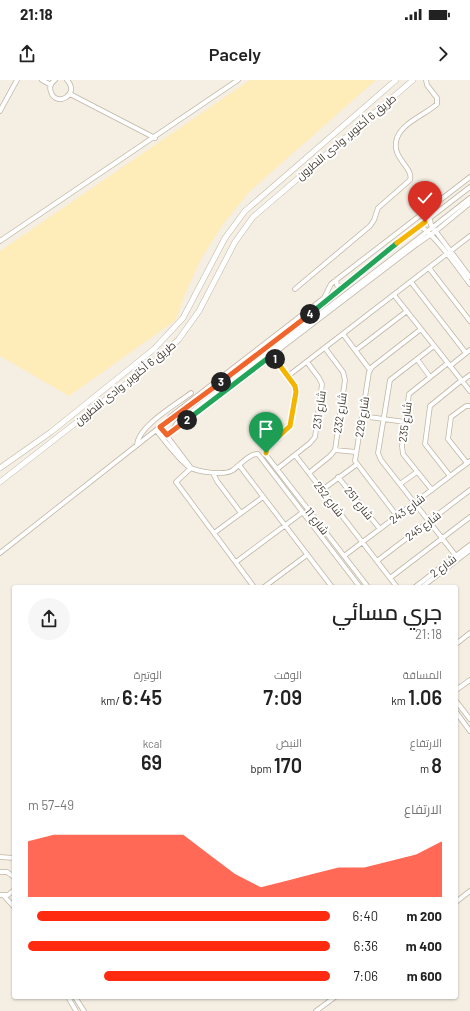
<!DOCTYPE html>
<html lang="ar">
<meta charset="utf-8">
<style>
:root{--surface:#fff;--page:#f6f6f6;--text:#222;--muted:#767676;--accent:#ff2a0f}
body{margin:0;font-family:Barlow,Cairo,sans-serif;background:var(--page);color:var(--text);direction:rtl;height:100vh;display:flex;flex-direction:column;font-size:15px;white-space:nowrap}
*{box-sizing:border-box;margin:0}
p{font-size:13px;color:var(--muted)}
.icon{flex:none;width:22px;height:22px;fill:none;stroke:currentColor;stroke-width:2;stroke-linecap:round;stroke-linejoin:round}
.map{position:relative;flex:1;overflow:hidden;direction:ltr}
.side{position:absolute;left:12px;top:505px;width:446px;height:414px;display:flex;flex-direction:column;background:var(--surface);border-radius:4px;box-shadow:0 1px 3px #0004;direction:rtl}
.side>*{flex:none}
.pin{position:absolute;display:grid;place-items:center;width:34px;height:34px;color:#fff;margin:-41px -17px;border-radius:50% 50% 50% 0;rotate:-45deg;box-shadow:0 0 4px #0007}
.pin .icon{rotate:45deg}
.km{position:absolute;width:20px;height:20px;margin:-10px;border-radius:50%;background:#222;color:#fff;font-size:11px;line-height:20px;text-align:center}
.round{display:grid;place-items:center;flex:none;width:42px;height:42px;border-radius:21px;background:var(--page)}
.headline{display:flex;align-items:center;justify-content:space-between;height:68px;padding:0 16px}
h1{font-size:22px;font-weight:600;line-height:30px}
.metrics{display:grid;grid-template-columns:repeat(3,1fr);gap:6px;height:68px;padding:4px 16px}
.metrics div{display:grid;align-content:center}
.metrics b{font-size:20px;font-weight:600}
.metrics small{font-size:11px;font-weight:400}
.metrics p{font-size:11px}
.chart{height:112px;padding:8px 16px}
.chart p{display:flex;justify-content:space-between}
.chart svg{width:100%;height:72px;margin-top:4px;fill:var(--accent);opacity:.7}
ul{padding:0 16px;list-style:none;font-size:13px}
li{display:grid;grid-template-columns:64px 48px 1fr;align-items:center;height:30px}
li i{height:10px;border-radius:5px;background:var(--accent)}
.status{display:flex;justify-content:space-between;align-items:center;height:28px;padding:0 20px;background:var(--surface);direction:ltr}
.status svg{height:11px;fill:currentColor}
header{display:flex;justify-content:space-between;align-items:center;height:52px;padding:0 16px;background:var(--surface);font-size:18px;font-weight:600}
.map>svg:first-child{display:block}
</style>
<div class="status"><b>21:18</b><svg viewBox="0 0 49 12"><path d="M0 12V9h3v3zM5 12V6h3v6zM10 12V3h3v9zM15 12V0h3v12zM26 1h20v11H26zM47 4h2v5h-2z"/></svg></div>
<header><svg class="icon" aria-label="forward" viewBox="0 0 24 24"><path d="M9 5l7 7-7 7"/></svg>Pacely<svg class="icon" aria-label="share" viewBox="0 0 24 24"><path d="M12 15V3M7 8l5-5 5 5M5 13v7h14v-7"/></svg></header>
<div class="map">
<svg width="470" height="931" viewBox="0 0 470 931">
<rect width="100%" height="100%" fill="#f4eee3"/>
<path fill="#feedb9" d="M250 0H376L250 111 224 143 202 177 185 214 176 240 69 316 0 276V171Z"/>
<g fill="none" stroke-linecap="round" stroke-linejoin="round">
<g stroke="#c0b6a5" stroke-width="5.5">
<path id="minor" d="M42 0 51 5
M55 0C51 3 49 7 51 12 56 28 81 14 67 0
M70 14 155 58
M0 31 17 0
M430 138 431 145 470 197
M419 146C432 150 460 191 470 204
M0 161 238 0
M429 188 470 241
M336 200 337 205 342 208
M411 202 466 273
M295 209 370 146 374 140 378 128 410 100C414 87 390 78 397 58 403 42 425 35 437 24V18L427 5 426 0
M394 215 470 311
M343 254 370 290
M434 266 390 300 378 373 381 380 456 476
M356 270 407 231
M271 273 294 303 296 312 291 343 267 367 266 375 368 507
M417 279 430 297
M450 286 470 270
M288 296 470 156
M462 301 470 295
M362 336 405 342
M170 337 324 218 331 204 470 97
M160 347 191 388
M156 350C164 360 179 380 189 387 198 392 225 396 233 390 240 385 250 373 258 374L360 507
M172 351 177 343C274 268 374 194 470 118
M163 358 417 164 436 151 470 123
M137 365C138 346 177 324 191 313
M335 370 356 372
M295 375 397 507
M467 383 448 359 451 337 466 326H470
M239 385 332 507
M191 388 176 402 254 507
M277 389 310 363 315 357 322 304 319 298 307 282
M213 393 217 401 241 433
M309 393 330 376 335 370 345 300 343 292 325 268
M450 396 425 364 430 326 462 300
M338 397 380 449
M400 404 417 392
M322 410 356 385
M432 410 403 374 402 366 409 314 448 283
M397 436 355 381 369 292 372 287 421 249
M214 453 263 417
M0 473 160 347 331 218 405 157 470 107
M344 476 470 381
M377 481 470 410
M236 482 303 432
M390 498 470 437
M264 507 307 475
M415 507 470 465
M422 507 470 470
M456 564 470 553
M456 610 470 600
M456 621 470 639
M456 632 470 651
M0 777 14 778
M0 792H7L14 797
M0 815H8L14 810
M4 816 14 827
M456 822 470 811
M68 917 76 931
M75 917 84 931
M316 931 335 917"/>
</g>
<g stroke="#c0b6a5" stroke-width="6">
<path id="tertiary" d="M0 388 51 352 154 269 183 238 225 158 245 131 396 0
M0 402 159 278 179 259 199 231 235 162 253 137 413 0"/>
</g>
<use href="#minor" stroke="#fff" stroke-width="4"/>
<use href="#tertiary" stroke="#fff" stroke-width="5"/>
</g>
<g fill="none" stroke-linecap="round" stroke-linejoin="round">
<g stroke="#fff" stroke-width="8">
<path id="split-1" d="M266 373 267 367 290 346 296 312 295 306 275 279"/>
</g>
<g stroke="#fff" stroke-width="8">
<path id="split-2" d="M187 340 272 275 275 279"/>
</g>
<g stroke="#fff" stroke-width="8">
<path id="split-3" d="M187 340 167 355 160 347 221 302"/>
</g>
<g stroke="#fff" stroke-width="8">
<path id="split-4" d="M221 302 310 234"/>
</g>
<g stroke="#fff" stroke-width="8">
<path id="split-5" d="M310 234 397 163"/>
</g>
<g stroke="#fff" stroke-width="8">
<path id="split-6" d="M397 163 425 142"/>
</g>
<use href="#split-1" stroke="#f5b400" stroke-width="5"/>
<use href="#split-2" stroke="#22a559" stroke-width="5"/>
<use href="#split-3" stroke="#f0652b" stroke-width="5"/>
<use href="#split-4" stroke="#f0652b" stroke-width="5"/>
<use href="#split-5" stroke="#22a559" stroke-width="5"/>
<use href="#split-6" stroke="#f5b400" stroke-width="5"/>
</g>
<g text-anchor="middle" stroke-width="4" stroke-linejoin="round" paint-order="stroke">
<g font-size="11" fill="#463e33" stroke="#fff">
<text transform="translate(346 57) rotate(-40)" y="4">طريق 6 أكتوبر, وادى النطرون</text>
<text transform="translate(125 303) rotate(-39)" y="4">طريق 6 أكتوبر, وادى النطرون</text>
<text transform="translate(319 330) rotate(-82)" y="4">شارع 231</text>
<text transform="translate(340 333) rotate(-82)" y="4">شارع 232</text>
<text transform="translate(362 337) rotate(-81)" y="4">شارع 229</text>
<text transform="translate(405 342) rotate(-82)" y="4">شارع 235</text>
<text transform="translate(329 419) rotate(52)" y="4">شارع 252</text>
<text transform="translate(359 423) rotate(51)" y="4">شارع 251</text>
<text transform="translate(407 429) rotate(-37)" y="4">شارع 243</text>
<text transform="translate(317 441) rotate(52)" y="4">شارع 11</text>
<text transform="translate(423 446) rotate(-37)" y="4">شارع 245</text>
<text transform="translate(443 486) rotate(-37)" y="4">شارع 2</text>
</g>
</g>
</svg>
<div class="pin" style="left:266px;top:373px;background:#1e9e55"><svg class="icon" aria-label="arrive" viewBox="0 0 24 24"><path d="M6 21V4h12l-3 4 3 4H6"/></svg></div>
<div class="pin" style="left:425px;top:142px;background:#d93025"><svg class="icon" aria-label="check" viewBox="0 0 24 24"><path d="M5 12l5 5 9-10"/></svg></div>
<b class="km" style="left:275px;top:279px">1</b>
<b class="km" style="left:187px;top:340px">2</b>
<b class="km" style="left:221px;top:302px">3</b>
<b class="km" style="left:310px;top:234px">4</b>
<section class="side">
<div class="headline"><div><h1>جري مسائي</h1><p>21:18</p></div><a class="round"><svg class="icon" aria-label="share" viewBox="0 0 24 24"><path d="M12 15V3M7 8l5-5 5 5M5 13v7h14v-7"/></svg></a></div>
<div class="metrics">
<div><p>المسافة</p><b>1.06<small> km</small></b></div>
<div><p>الوقت</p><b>7:09</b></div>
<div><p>الوتيرة</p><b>6:45<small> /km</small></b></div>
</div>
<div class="metrics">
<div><p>الارتفاع</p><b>8<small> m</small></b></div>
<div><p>النبض</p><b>170<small> bpm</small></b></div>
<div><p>kcal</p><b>69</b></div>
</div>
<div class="chart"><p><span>الارتفاع</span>49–57 m</p>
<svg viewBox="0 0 160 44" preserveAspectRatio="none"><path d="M0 44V10L10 6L20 6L30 6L40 6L50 6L60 6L70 18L80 30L90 38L100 34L110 30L120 26L130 26L140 22L150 18L160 10V44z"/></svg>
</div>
<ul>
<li><b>200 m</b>6:40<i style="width:97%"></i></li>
<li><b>400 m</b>6:36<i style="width:100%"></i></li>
<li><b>600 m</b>7:06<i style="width:75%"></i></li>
</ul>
</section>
</div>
